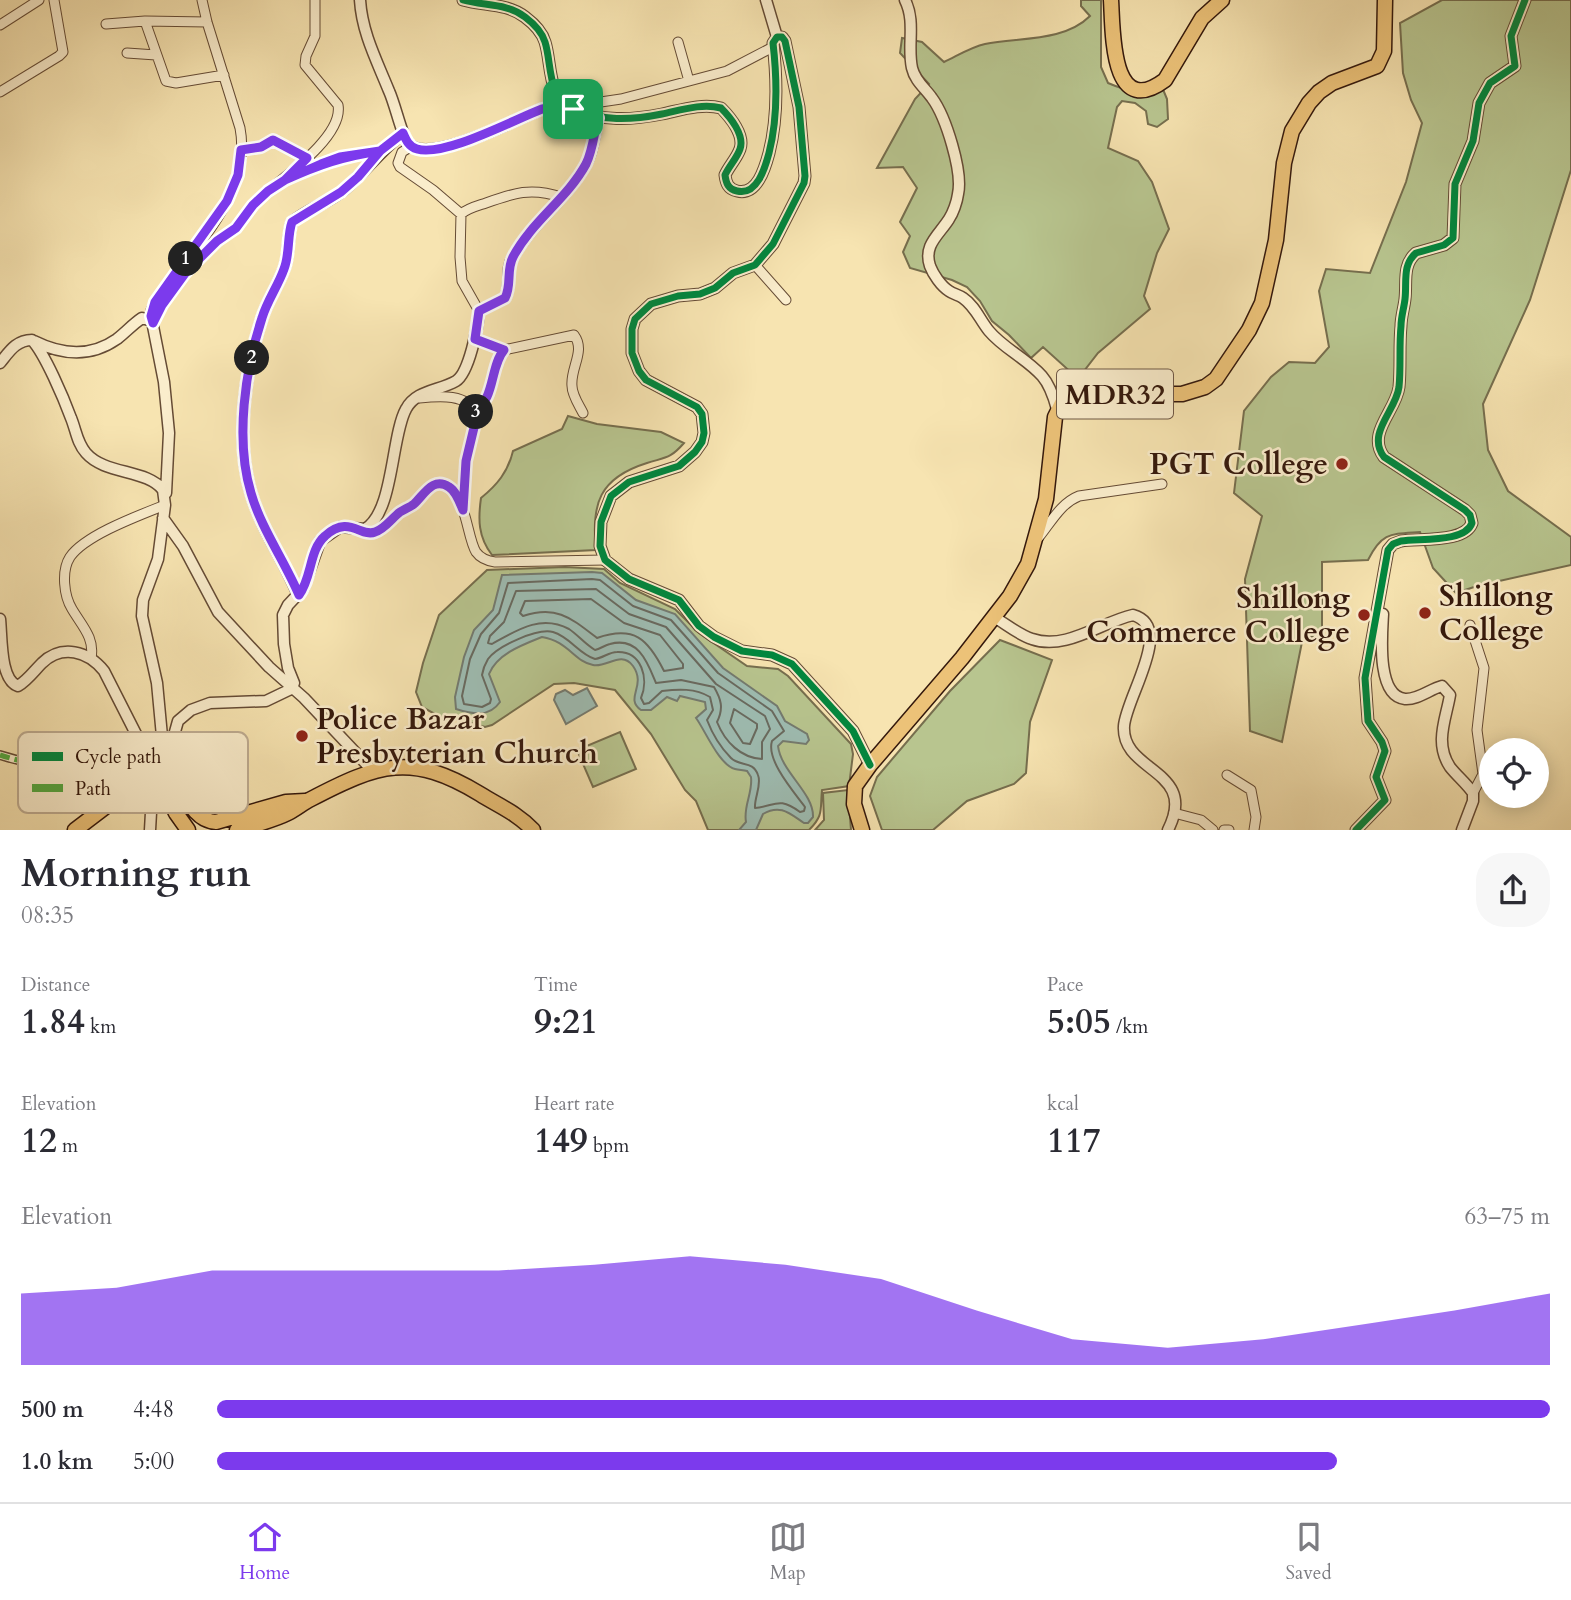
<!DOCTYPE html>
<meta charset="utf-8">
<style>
:root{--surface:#fff;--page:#f7f7f7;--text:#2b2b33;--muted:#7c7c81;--line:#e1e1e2;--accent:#7c3aed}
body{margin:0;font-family:Cardo,serif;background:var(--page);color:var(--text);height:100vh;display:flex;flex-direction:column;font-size:26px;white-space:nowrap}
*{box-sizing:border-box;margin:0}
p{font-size:23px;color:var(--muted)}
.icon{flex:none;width:38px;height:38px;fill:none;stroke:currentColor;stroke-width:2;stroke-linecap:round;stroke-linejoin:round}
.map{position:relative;height:830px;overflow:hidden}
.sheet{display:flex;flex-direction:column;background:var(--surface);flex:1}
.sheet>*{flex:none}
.controls{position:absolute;left:1479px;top:738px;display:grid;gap:14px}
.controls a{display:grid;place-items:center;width:70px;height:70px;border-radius:50%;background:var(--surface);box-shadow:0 4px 18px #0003;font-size:35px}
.pin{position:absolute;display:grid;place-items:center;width:60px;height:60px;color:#fff;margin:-30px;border-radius:14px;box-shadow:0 4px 10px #0006}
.km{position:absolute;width:35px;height:35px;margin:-18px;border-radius:50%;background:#222;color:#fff;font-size:19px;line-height:35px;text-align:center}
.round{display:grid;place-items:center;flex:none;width:74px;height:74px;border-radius:28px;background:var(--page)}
.headline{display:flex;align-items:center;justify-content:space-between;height:119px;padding:0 21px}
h1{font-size:38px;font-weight:800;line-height:52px}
.stats{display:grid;grid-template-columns:repeat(3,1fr);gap:10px;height:119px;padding:7px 21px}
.stats div{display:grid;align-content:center}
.stats b{font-size:35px;font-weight:800}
.stats small{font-size:19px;font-weight:400}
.stats p{font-size:19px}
.chart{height:196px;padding:14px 21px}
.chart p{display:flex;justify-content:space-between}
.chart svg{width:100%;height:126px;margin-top:7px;fill:var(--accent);opacity:.7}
ul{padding:0 21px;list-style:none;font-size:23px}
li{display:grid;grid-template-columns:112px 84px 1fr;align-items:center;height:52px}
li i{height:18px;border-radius:9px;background:var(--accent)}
.dock{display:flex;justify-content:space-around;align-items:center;height:98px;border-top:2px solid var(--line);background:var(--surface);font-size:19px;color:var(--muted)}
.dock a{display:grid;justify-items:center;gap:4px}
.dock .active{color:var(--accent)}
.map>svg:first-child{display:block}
</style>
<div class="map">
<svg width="1571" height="830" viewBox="0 0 1571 830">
<rect width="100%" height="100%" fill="#f7e4b1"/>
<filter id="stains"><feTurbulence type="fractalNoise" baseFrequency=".00286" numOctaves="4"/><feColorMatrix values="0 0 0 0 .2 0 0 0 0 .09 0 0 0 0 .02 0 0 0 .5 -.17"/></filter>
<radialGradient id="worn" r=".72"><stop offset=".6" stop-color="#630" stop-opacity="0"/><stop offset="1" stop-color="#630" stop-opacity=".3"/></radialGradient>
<path fill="#b8c58f" stroke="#766e4e" stroke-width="2" d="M1081 0H1101V67L1108 83C1131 93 1139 92 1162 87L1167 99 1168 119 1157 127 1148 124 1146 111 1135 103 1122 101 1117 107 1108 148 1138 161 1152 182 1169 229 1157 253 1144 296 1150 309 1098 353 1070 389 1064 386 1074 375 1043 347 1031 358 1009 335 992 321 980 301 967 287 952 280 910 268 903 252 910 236 900 222 917 188 903 167 877 168 915 99 929 84 900 53 902 38 922 42 944 62C957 56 971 47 985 44 1019 37 1064 42 1090 16L1081 6Z
M1442 0H1571V170L1530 300 1483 404 1488 450 1508 491 1571 537V565L1477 586 1456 593 1433 568 1420 532C1391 534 1382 532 1368 560L1322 562V637H1303L1282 742 1250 731 1245 579 1262 516 1234 493 1244 411 1271 377 1289 362 1315 363 1329 347 1319 291 1326 269 1370 273 1406 182 1422 123 1411 100 1403 73 1400 23Z
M568 416 597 424 661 432 684 443C670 459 666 457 647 463 599 478 591 504 596 550L492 555C478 537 478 519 481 498 497 485 508 472 513 451L562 429Z
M565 567 604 569 620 583 675 609 699 633 747 666 778 669 788 676 851 744 853 754 849 786 822 790C820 810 824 815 809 830H708L696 801 685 790 651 734 615 690 574 683 554 684 492 725 485 727 458 719 446 720 422 707 416 692 423 663 439 615 487 570Z
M1000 640 1052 660 1030 722 1026 773 1014 784 967 801 933 830H882L870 796 877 777 950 691Z
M620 732 636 769 593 787 577 750Z
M848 790 851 830H815L824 820 823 793Z"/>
<path fill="#9ebdb3" stroke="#747b70" stroke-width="2" d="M592 572 602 573 636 600 675 614 723 668 777 706 785 721 807 734 809 740 806 744 783 741 778 746C781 772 814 793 813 817L808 823H804C789 813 780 804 763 814L756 830H739L746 822C743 806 753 793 751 777L747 771C743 770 739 770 735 769 719 765 705 730 696 718L706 709 705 702 680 696 677 701 667 697 651 710H641C624 698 647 686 633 666 621 650 607 668 593 665 575 662 568 641 542 637 522 645 497 654 489 674L500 702C489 718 472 714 456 709L455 697 464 657 474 630 493 610 502 575Z
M587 688 597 706 566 724 554 700 556 694 565 690 573 695Z"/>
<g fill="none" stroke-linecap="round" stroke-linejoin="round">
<path stroke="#696a60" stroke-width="2" d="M592 579 600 580 633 606 671 620 718 673 772 711 784 731 772 741C766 760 793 791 805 807L804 811 800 812C778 796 776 806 755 808 754 798 762 785 758 775 753 760 740 767 731 758 721 748 712 733 707 720L713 710 710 697C695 688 678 689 662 691L649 703 644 704 641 698C649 679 642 651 617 652 609 652 603 658 595 659 579 654 570 637 553 632 537 628 498 646 488 659 485 664 483 669 482 675L491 699 490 703 482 707 464 704 462 696 470 659 481 634 499 613 508 583Z
M596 589 629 614 666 627 716 684 765 716 770 729 762 742V759C741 758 725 742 717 722 724 708 721 699 714 687L681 680 656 683C648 664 639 636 610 644 605 645 600 649 595 650 585 644 578 635 569 629 541 614 517 630 492 644L488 643 490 636 504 622 516 591Z
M591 599 624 623 660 635 683 664V668L664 671C648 639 634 625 597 638 571 618 557 605 523 616L520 613 525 601Z
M734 709 757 724V728L750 744 743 743 730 723Z"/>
<g stroke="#654b35" stroke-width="10">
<path id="pedestrian" d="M0 755C49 771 98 770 149 765"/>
</g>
<g stroke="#654b35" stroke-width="11">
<path id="minor" d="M145 21 166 81 176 83 224 75
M106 24 145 21 207 22
M0 25 39 0
M678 42 689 81
M127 53 156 55
M0 92 59 56 63 52 54 0
M566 104 594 103 621 99 727 71 773 47
M412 146 402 152 398 163 400 167 433 190 461 214
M241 150 264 146 273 140 307 158
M293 176 340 157 380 151
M755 265 786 300
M479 311 462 281 460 257 461 214C468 208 477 206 486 203 514 193 531 187 561 197
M152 321 151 310 155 302C190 251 253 195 240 128L207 22 202 0
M153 323C161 297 195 259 216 242 221 238 228 235 233 230 242 221 248 209 257 200 278 181 344 138 338 105L305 65 306 56 315 36V0
M475 339 504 350
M419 398C439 396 468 393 477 415L466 461 463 510
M475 410C495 400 490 366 504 350L574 335C586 351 570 368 572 386 572 395 579 405 583 413
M360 529 368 533 377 532 398 513 415 503 431 486C466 473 465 535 476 552 481 559 488 561 495 562L605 560
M1039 537C1051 522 1061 503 1079 496L1162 484
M1470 625 1484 668 1477 730 1483 774 1473 793
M91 658C95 638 82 626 72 609 64 596 61 571 70 557 85 535 140 515 165 505
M1227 775 1251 790 1256 817 1254 830
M1174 813 1201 820 1213 830
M1224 830H1229"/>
</g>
<g stroke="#654b35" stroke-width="13">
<path id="tertiary" d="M360 0C362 33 377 61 389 91 395 104 401 132 407 142 425 168 518 118 542 109L555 107 570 108
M463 0C484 6 507 3 525 17 533 23 542 32 545 42 552 64 547 97 572 108 601 122 632 120 662 114 681 110 702 103 721 108 730 117 745 135 740 149 737 158 729 166 725 175 726 183 728 189 737 191 757 196 765 168 769 153 778 118 777 78 773 43L777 37H782L785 41 799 107 805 176 804 183 773 244 755 265 733 273 715 288 700 294 678 296 651 304 635 319 632 329V353L639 371 646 380 697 407 702 414 704 433 702 442 695 452 679 466 629 482 611 496 601 522 600 546 605 560 629 579 679 600 699 626 714 637 742 651 772 655 792 664 853 731 870 765
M766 0 777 37
M905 0C916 22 907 45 912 68 915 81 925 88 932 98 946 117 963 172 958 194 957 202 953 213 949 219 939 235 923 245 930 266 933 274 941 286 949 291 953 294 959 295 963 298 975 306 980 320 989 331 1004 349 1026 358 1042 376 1050 385 1054 398 1057 409
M34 341C62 355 90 358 117 339 126 332 133 324 142 318L152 321 164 382 169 433 166 493
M0 363C9 352 16 340 32 340 45 354 64 399 71 418 76 430 77 443 86 453 105 475 147 469 163 490L165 505 158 559 143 600 142 616 157 683 163 747
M163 518 183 546 218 612 269 667 304 698 372 770
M298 595C284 560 261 529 251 493 235 440 245 369 262 318 267 301 278 286 284 269 290 254 287 236 292 222 308 209 328 203 344 190 365 172 381 150 403 133
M1383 614C1382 634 1376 696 1405 699 1418 700 1430 689 1442 686L1450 695C1446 719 1434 743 1450 767 1457 776 1466 783 1473 793V801L1462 830
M994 617C1006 624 1019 635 1032 639 1066 651 1101 622 1133 615 1175 627 1126 697 1124 726 1121 773 1199 769 1168 830
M0 619C2 638 0 680 18 686 28 680 34 671 42 663 62 644 88 651 104 671L136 734 152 755
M291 689 294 683 288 668 284 644 283 615 288 605 303 589 320 541 340 527 365 529C394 512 391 436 406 409 416 390 439 391 456 381 469 373 478 327 479 311L505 298C512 285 505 270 513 257 532 222 567 199 586 164 594 150 594 133 598 118
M171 746 178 721 191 710 210 703 266 701 291 689
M150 830 153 777
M1356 830 1385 800 1376 777 1385 751 1382 742 1368 721 1365 678 1388 550 1393 544 1401 541C1420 538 1465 543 1472 523L1470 515 1465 510 1384 457C1366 433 1396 411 1399 387 1401 367 1399 346 1401 326 1401 317 1404 308 1405 299 1407 282 1402 265 1416 253L1444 245 1453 238 1455 184 1473 141 1479 103 1490 83 1515 66 1511 36 1525 0"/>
</g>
<g stroke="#34180c" stroke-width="17">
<path id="primary" d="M1111 0C1113 29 1110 121 1165 80L1202 18 1222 0
M149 765a19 19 0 1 1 38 0a19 19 0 1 1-38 0Z
M177 782C187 798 195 821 216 822L286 802 305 801
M161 783 176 813 188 830
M75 830 150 773
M237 830C254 825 272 821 288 813 296 809 303 803 311 799 378 764 411 752 480 794 499 806 517 813 533 830
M862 830 854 804 855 786 870 765 962 658 1010 596 1028 564 1046 499 1055 417 1062 403 1076 396 1086 394H1182L1205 387 1216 379 1249 330 1262 303 1276 240 1284 163 1292 131 1309 103 1319 92 1332 83 1377 66 1384 51 1385 0"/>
</g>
<use href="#pedestrian" stroke="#faedcc" stroke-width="7"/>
<use href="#minor" stroke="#faedcc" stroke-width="9"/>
<use href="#tertiary" stroke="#faedcc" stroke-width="10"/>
<use href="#primary" stroke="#ecc278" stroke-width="14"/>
<path stroke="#54a941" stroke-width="5" stroke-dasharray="10 5" stroke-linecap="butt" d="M0 755C49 771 98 770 149 765"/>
<g stroke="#faedcc" stroke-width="11">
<path id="cycleway" d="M463 0C484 6 507 3 525 17 533 23 542 32 545 42 552 64 547 97 572 108 601 122 632 120 662 114 681 110 702 103 721 108 730 117 745 135 740 149 737 158 729 166 725 175 726 183 728 189 737 191 757 196 765 168 769 153 778 118 777 78 773 43L777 37H782L785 41 799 107 805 176 804 183 773 244 755 265 733 273 715 288 700 294 678 296 651 304 635 319 632 329V353L639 371 646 380 697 407 702 414 704 433 702 442 695 452 679 466 629 482 611 496 601 522 600 546 605 560 629 579 679 600 699 626 714 637 742 651 772 655 792 664 853 731 870 765
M1356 830 1385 800 1376 777 1385 751 1382 742 1368 721 1365 678 1388 550 1393 544 1401 541C1420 538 1465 543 1472 523L1470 515 1465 510 1384 457C1366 433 1396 411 1399 387 1401 367 1399 346 1401 326 1401 317 1404 308 1405 299 1407 282 1402 265 1416 253L1444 245 1453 238 1455 184 1473 141 1479 103 1490 83 1515 66 1511 36 1525 0"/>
</g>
<use href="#cycleway" stroke="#00873e" stroke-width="7"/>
</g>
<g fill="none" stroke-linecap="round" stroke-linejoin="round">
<g stroke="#fff" stroke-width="14">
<path id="route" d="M573 109 555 107 542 109C513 120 445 157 417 149 409 147 406 140 403 133L380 151 340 157 321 164 285 180 268 191 253 205 236 228 217 241 186 272 162 305 153 323 151 316 155 302 227 201 238 175 241 150 261 147 273 140 307 158 285 180C318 165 344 156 380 151L358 177 341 192 292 222C287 236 290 254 284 269 278 286 267 301 262 318 245 369 235 440 251 493 261 528 284 560 299 595 312 578 309 550 325 536 349 514 361 538 375 532 385 529 392 518 400 512 405 509 410 507 414 504 424 495 433 476 449 487 456 491 460 503 463 510L466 461 477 415 475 410C495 400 490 366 504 350L475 339 479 311 505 298C512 285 506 270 513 257 532 221 567 199 586 164 593 150 594 133 598 118L573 109"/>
</g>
<use href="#route" stroke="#7c3aed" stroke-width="9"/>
</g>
<g fill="#8f2418" stroke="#faedcc" stroke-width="2.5">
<circle cx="1342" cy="464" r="7"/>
<circle cx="1425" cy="613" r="7"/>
<circle cx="1364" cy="615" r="7"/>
<circle cx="302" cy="736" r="7"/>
</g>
<g text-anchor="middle" stroke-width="5" stroke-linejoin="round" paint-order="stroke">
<rect fill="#faedcc" stroke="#6f5846" stroke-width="2" x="1057" y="369.5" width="116" height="49" rx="5"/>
<g font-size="28" font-weight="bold" fill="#34180c">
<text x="1115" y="404">MDR32</text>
</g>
<g font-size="30" font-weight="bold" fill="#34180c" stroke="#faedcc" text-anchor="end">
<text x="1328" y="474">PGT College</text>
<text x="1439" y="606" text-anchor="start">Shillong<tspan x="1439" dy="34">College</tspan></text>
<text x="1350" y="608">Shillong<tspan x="1350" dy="34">Commerce College</tspan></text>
<text x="316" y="729" text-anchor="start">Police Bazar<tspan x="316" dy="34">Presbyterian Church</tspan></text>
</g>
</g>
<rect x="18" y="732" width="230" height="81" rx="10" fill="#faedcc" stroke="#bfad92" stroke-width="2"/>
<rect x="32" y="752" width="31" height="9" fill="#00873e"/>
<rect x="32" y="784" width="31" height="8" fill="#54a941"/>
<g font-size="19" fill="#34180c">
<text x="75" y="763">Cycle path</text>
<text x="75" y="795">Path</text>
</g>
<rect width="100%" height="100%" filter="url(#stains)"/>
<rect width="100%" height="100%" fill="url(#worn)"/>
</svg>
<div class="controls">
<a><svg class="icon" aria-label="locate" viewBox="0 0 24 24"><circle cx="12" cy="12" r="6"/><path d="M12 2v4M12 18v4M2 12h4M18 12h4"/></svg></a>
</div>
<div class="pin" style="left:573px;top:109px;background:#1e9e55"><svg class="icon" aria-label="arrive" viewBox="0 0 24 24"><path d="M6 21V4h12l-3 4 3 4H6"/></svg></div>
<b class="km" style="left:186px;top:259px">1</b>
<b class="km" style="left:252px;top:358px">2</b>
<b class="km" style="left:476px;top:412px">3</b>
</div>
<section class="sheet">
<div class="headline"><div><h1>Morning run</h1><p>08:35</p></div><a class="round"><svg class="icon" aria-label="share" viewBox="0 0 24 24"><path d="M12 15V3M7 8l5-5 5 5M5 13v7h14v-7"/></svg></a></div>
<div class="stats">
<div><p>Distance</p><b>1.84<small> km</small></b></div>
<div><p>Time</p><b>9:21</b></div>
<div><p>Pace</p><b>5:05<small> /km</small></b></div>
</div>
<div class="stats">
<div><p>Elevation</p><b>12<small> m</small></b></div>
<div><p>Heart rate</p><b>149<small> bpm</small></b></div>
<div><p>kcal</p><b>117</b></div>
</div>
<div class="chart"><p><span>Elevation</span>63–75 m</p>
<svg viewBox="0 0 160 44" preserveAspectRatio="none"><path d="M0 44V19L10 17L20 11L30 11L40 11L50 11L60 9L70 6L80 9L90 14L100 25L110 35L120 38L130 35L140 30L150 25L160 19V44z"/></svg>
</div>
<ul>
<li><b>500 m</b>4:48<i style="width:100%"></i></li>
<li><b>1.0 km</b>5:00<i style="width:84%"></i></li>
</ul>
</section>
<nav class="dock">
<a class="active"><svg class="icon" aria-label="home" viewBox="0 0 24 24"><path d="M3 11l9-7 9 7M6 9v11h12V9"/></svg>Home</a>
<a><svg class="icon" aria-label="map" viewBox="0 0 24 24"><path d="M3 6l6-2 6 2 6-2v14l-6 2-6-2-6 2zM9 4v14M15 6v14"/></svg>Map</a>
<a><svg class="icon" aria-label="saved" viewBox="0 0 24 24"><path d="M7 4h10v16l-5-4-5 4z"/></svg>Saved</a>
</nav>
